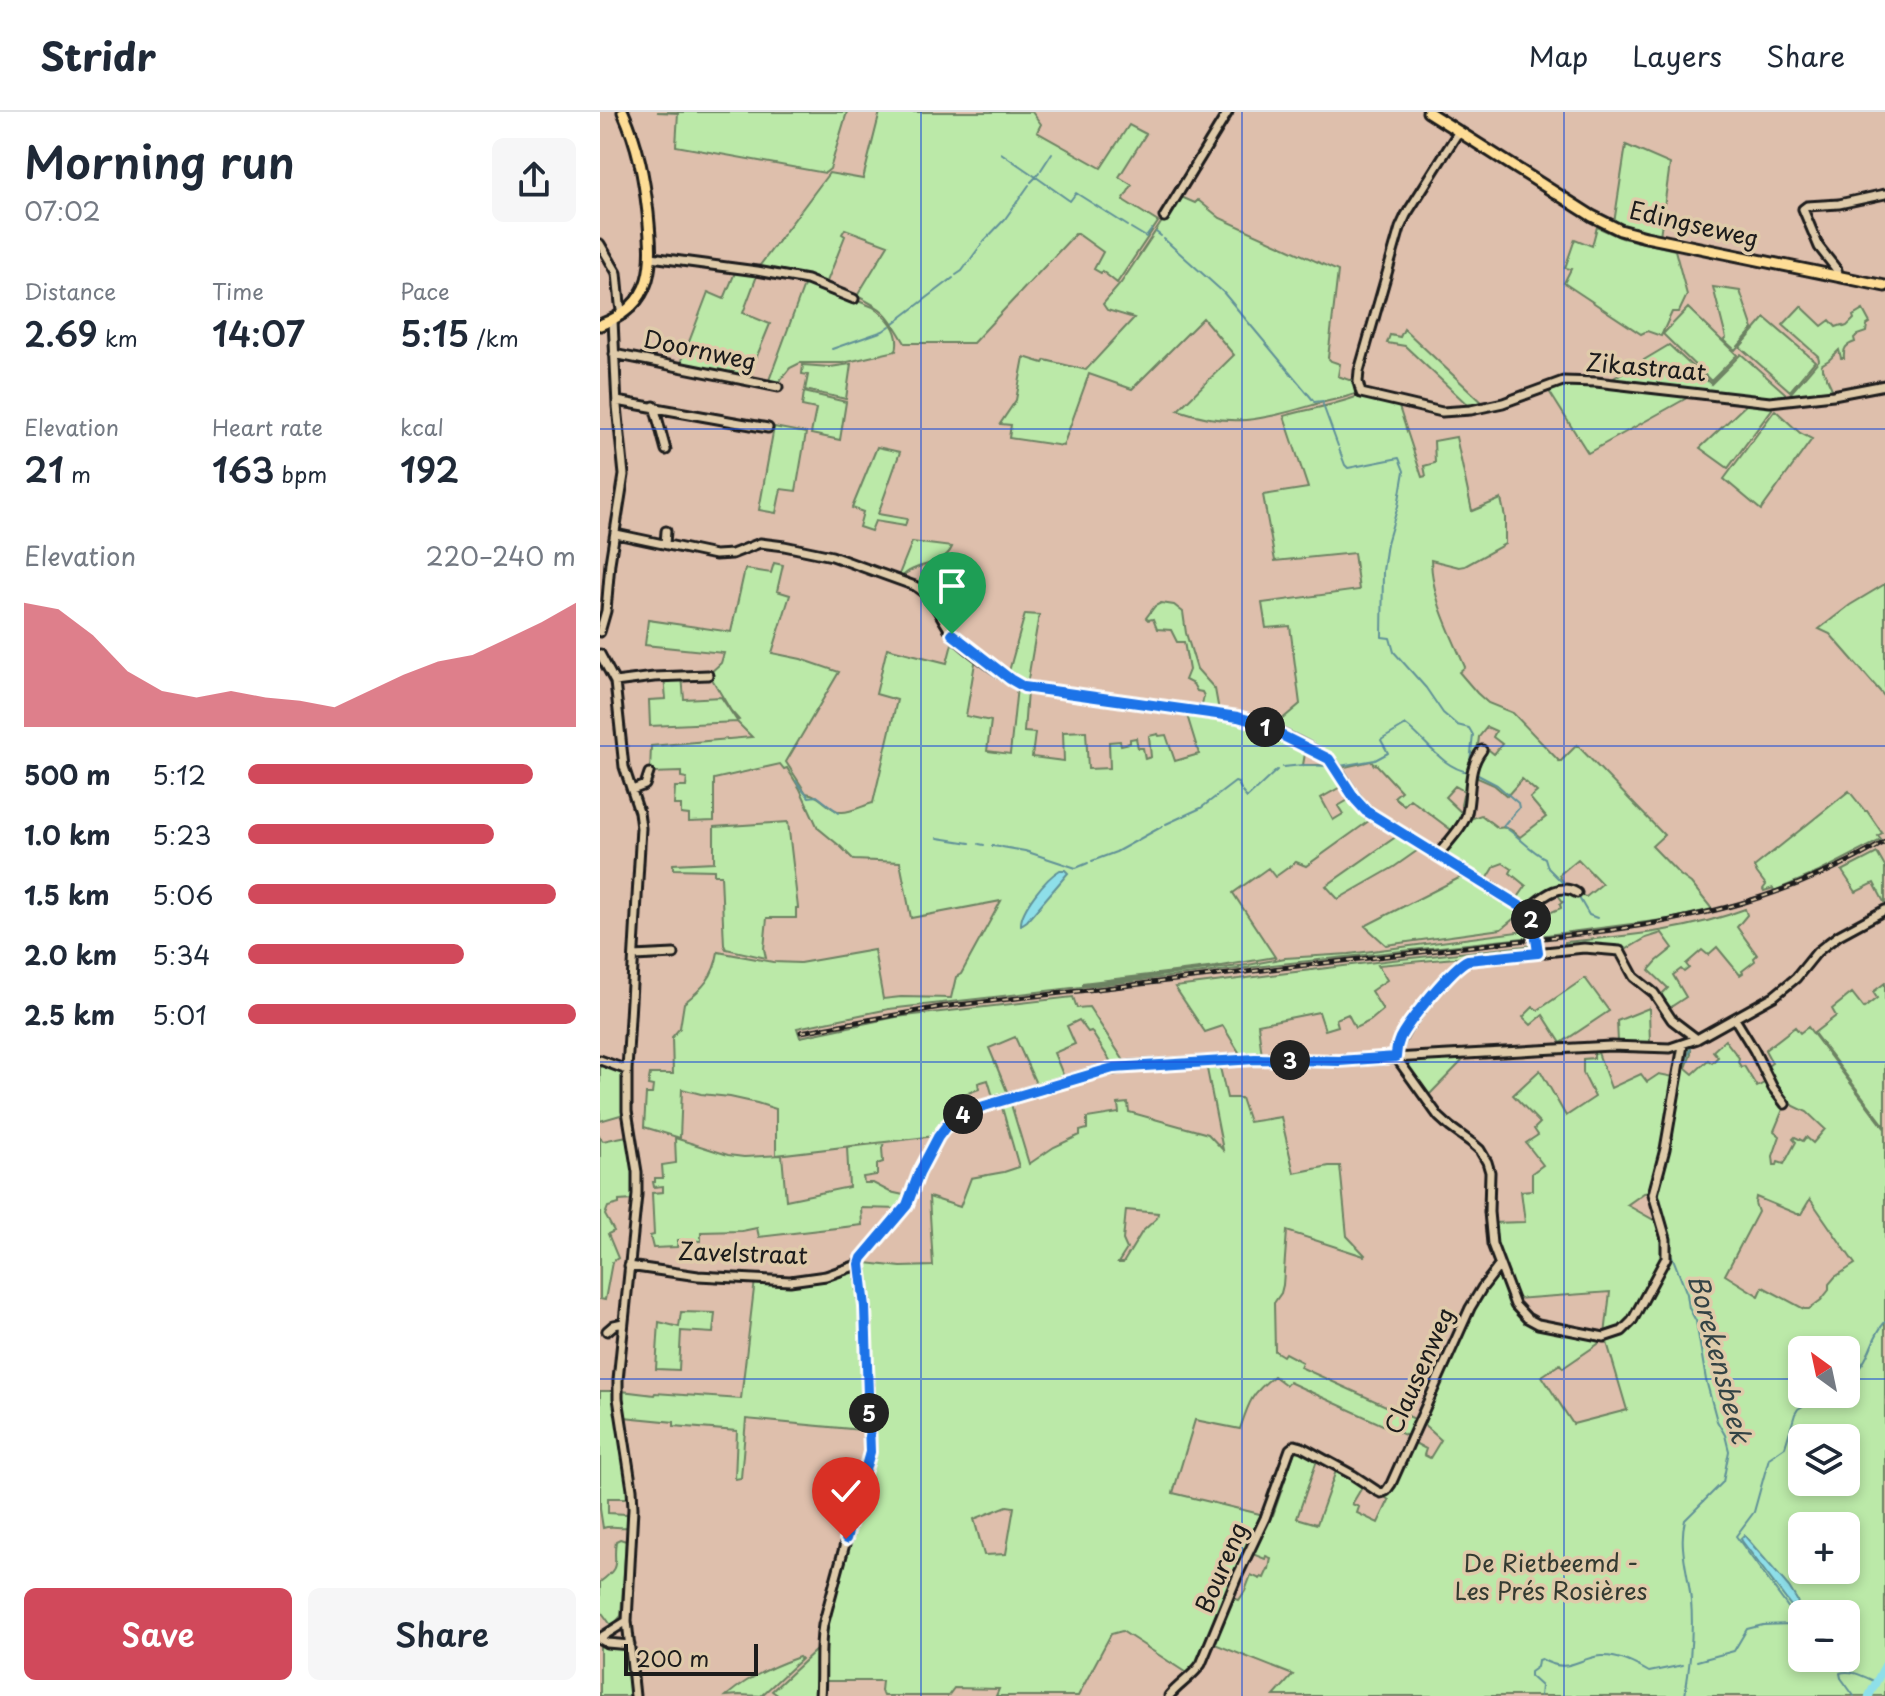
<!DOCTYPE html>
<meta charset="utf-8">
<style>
:root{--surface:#fff;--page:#f6f6f7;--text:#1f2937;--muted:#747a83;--line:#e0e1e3;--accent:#d1495b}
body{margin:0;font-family:"Playpen Sans",sans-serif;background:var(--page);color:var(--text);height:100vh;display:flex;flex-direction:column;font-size:30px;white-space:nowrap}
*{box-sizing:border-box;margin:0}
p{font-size:26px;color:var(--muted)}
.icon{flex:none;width:44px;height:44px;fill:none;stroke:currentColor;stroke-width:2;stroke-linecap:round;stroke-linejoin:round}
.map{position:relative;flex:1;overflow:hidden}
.side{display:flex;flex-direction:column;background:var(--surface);width:600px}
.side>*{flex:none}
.needle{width:52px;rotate:327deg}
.controls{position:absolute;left:1188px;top:1224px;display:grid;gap:16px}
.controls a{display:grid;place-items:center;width:72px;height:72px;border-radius:12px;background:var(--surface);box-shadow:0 4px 12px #0003;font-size:40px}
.scale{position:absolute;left:24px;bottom:20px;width:134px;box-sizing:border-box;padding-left:8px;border:4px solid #1c1c1c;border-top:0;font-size:22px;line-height:28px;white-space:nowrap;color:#1c1c1c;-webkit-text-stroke:6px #dfcbaa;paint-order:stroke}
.pin{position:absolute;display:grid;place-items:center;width:68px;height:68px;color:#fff;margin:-82px -34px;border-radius:50% 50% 50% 0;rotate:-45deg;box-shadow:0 0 8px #0007}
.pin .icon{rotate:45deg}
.km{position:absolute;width:40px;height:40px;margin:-20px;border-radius:50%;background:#222;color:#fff;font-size:22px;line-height:40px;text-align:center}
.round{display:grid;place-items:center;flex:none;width:84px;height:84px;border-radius:12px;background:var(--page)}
.overview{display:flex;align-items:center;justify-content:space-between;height:136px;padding:0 24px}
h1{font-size:44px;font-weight:600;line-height:60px}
.stats{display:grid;grid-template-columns:repeat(3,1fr);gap:12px;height:136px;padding:8px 24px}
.stats div{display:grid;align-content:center}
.stats b{font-size:34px;font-weight:600}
.stats small{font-size:22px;font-weight:400}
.stats p{font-size:22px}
.chart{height:224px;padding:16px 24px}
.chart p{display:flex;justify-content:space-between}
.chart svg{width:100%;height:144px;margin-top:8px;fill:var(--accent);opacity:.7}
.action{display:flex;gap:16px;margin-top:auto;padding:16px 24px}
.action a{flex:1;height:92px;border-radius:12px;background:var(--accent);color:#fff;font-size:32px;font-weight:600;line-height:92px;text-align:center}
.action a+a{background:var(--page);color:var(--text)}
ul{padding:0 24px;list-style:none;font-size:26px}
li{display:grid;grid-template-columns:128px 96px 1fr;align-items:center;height:60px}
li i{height:20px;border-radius:10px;background:var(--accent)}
header{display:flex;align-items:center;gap:48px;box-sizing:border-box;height:112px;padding:0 40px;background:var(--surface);border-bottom:2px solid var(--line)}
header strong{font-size:38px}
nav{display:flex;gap:44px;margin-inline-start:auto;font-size:28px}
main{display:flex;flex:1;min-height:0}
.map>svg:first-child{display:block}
</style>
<header>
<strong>Stridr</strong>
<nav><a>Map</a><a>Layers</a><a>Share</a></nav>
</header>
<main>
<section class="side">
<div class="overview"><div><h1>Morning run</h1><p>07:02</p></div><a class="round"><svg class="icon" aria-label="share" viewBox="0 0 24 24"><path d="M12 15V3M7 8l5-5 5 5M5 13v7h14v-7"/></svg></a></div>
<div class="stats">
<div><p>Distance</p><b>2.69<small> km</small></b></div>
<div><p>Time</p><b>14:07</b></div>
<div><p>Pace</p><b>5:15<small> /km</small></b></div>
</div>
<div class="stats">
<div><p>Elevation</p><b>21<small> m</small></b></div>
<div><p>Heart rate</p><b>163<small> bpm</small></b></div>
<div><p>kcal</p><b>192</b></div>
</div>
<div class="chart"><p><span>Elevation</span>220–240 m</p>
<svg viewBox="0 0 160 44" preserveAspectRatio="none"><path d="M0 44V6L10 8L20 16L30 27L40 33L50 35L60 33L70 35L80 36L90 38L100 33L110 28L120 24L130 22L140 17L150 12L160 6V44z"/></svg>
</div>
<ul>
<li><b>500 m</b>5:12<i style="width:87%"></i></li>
<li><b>1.0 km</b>5:23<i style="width:75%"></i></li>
<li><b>1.5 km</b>5:06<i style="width:94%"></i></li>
<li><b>2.0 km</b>5:34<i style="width:66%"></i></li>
<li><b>2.5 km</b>5:01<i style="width:100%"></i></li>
</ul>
<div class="action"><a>Save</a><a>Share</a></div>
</section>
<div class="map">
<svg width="1285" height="1584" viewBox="0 0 1285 1584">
<rect width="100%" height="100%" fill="#debfac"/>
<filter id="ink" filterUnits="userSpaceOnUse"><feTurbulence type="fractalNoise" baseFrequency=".0125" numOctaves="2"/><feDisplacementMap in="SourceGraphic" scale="16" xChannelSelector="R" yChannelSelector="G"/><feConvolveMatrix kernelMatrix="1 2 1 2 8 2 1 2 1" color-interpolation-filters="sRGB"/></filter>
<g filter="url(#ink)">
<path fill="#bbe9a8" stroke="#6c8262" stroke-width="2" fill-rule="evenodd" d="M57 0H247L230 57 225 61 76 34 78 1Z
M280 0H432L441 12 437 20 501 56 529 13 546 22 519 65 532 73 523 88 558 110 517 171 502 159 501 161 494 157 503 140 478 122H475L373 231H305C287 202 289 200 257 184L288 133 245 117 242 122 245 124 226 172 158 156 229 61 263 67Z
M1026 33 1070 52 1060 124 1031 118 1014 111Z
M579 84 595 91 598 88 620 106 738 159 728 246 731 249 740 252 738 264 749 268H755V282C741 287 727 289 713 293 660 308 632 316 578 298L634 243 603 206 532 277 489 262 463 334 409 326 411 313 400 312 416 288 424 245 443 251 445 248 486 258 534 206 507 198 503 192 521 171Z
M997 115 1022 126 1075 138 1087 183 1079 200H1072L1061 224 1047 219 1041 222 964 171 971 157 965 156 975 127 992 134Z
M136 158 158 161 143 201 170 212 148 266 105 258V256L81 251 108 180 124 187Z
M206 168 273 195C288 205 301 220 296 239L243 251H200L190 256 177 272 168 271Z
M1113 175 1140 179 1153 217 1135 238 1124 228 1126 226Z
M1201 194 1222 214 1230 208 1236 215 1242 213 1244 215 1247 214 1254 207 1253 204 1263 198 1270 211 1267 213 1266 220 1257 223 1254 226 1255 230C1246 233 1243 236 1244 246H1241L1239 238 1229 248 1221 253 1233 279 1192 285 1190 282 1219 248 1218 244 1183 213Z
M1088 196 1137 243 1111 269 1063 222Z
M1165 206 1215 249 1190 279 1140 235Z
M804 217 886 294 872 297 805 234 787 231 790 223 800 225Z
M1069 233 1111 272 1141 242 1185 281 1184 285 1162 288 1007 270Z
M251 252 246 287 205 278 208 263 202 262 203 253 230 255Z
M985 271 1094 282 988 341 947 276 956 272Z
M204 280 246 290 240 328 211 322 216 297 202 294Z
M761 283 798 292 822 365 826 364 824 354 835 351 834 329 856 325 872 399 901 387 905 405V432L865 454 859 455 831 448C832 487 850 520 865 555L859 560 877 581 888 591 913 601 960 650 977 633 1064 723 1052 734 1080 763 1091 771 1112 797 1070 807 939 824 935 807 961 796 960 792 963 790 956 780 961 779 986 785 1002 772 978 747 959 763 966 774 927 793 917 787 926 774 910 761 912 757 903 751 895 754 886 769 842 741 867 708 881 703 898 716C908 714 913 719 920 725L946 705 930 686 937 680 922 667 907 684 894 673 873 664 875 653 885 639 889 638 894 642 902 632 893 625 896 619 887 615 879 625 877 640 870 660 866 696 861 693 864 679 855 674 845 685 865 704 854 720 810 687 804 693 794 685 801 679 776 652 774 653 771 649 741 656 727 642 673 615 700 592 690 514 666 516 662 491 759 478 754 441 675 449 663 383 708 376 684 304C710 297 736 293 761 283Z
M1150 289 1171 293 1172 297 1128 356 1100 336Z
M1175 298 1200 321 1212 327 1161 398 1124 367Z
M174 315 206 321 196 379 181 377 176 401 159 398Z
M277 335 300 340 278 402 307 407 305 414 275 409 271 419 259 415 263 400 252 396Z
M312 430 352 435C343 456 315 449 301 466L298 465Z
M174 451 183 453 177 479 190 483 172 541 201 547 239 560 186 650 206 681C222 683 228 698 241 700 250 701 264 693 273 691L297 588 276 582 287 536 347 551 353 528 376 545 366 604 391 609 387 639 410 642 417 575 427 579 424 620 435 621 432 645 464 649 463 620 486 619 488 657 510 656 509 630 520 629 521 633 530 631V627L536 626 538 636H543L545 647 551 645 549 624 558 622 559 624 566 623 575 649 599 642 586 600 644 609 706 636 703 653H731L744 673 721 686 733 708 743 702 738 694 752 686 773 706 706 754 696 750 675 765 668 756 633 781 675 845 616 855 483 871V873L648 853 685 846 749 842 932 818 933 825 681 852 289 897 197 916 200 925 296 905 473 885 477 896 489 895 526 952 513 953 491 919 488 920 479 908 467 914 475 932 454 941 464 965 437 974 415 925 389 936 409 984 394 988 388 968 378 971 379 977 365 982 368 997 335 1024 176 1043V997L157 991 130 985 101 982 82 977 80 1026 44 1015 46 982H52L53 974 48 973 50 962H73L72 925 80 916 84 891C103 876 114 865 118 840L173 850 200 851 274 838 283 887 301 885 351 886 356 865 361 862 401 789 311 806 300 750 254 748 241 735 218 716 200 677 187 656 184 657 180 652 114 667V709L89 710V703L81 702V693H74L75 675H86L87 666 81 665V660L50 661 51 634 152 625 137 610 50 614 49 588 66 587 64 565 82 564 84 587 121 585 137 609 139 608 131 599 109 562 121 551 124 541 45 533 48 508 131 520 145 457 171 461Z
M1285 472V585L1237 530 1230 522 1219 517 1250 493Z
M561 491 574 493 583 500 586 521 597 557 615 577 619 599 604 597 602 593 604 584 602 580 597 579 593 572 585 568 589 558 584 530H577L571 518 557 517 553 507 548 508 546 506 555 494Z
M425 502 439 503 427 573 408 563Z
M1249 679 1265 699H1267L1282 721 1278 724 1281 728 1219 760 1174 779 1173 776 1164 779 1163 777 1166 773 1157 761 1154 755Z
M188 710 198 796H196V806H167L164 837 166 846 126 837 124 833 121 763H114V758L73 757V752L114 750V715Z
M800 722 821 736 794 755 738 787 726 774Z
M1277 741 1285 755V792L1274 771 1256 780 1242 759Z
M865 763 923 799 901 817 786 833 765 814Z
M1145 797 1147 803 1137 815 1157 843 1154 846 1155 849 1142 859 1143 861 1140 863 1117 835 1108 843 1102 838 1086 852 1089 856 1084 860 1081 857 1073 863 1086 885 1066 898 1058 886 1068 876 1049 858 1057 849 1073 836 1062 821 1046 826 1027 837 997 834 965 836V830C1025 824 1088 819 1145 797Z
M934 833 935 837 932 839 778 853 787 868 771 879 783 898 770 909 755 916 748 902 736 907 738 914 725 918 719 900 658 912 662 944 642 945 623 914 605 920 575 875 792 848Z
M985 866 1009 899 961 931 943 903 931 913 923 905 933 895 938 898Z
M1285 871V1014L1214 921 1236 904 1232 897 1252 881 1264 896 1277 886 1273 880Z
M1049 896 1050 932 1018 930 1017 909Z
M1195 915 1200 921 1208 915 1285 1017V1584H674L693 1563 612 1531 630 1485 639 1488 645 1479 651 1463 660 1467 661 1465 664 1466 668 1457H669L671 1446 666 1444 665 1447 650 1441 667 1402 673 1403 696 1336 718 1345 697 1406 717 1412 737 1356 764 1372 752 1392 759 1395 757 1401 778 1411 789 1388 783 1384 787 1381 811 1329 826 1337 824 1343 830 1346 841 1328 820 1309 881 1180 899 1160 922 1205 1001 1227 998 1232 963 1256 960 1252 942 1264 973 1312 1027 1298 1006 1227 1022 1221 1068 1147 1056 1079 1086 935 1091 934V942L1086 956 1093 962 1108 948 1112 951 1118 945 1113 939 1125 928 1139 946 1138 950 1141 955 1144 954 1157 975 1164 971 1163 968 1165 965 1162 958 1172 951 1165 938ZM1186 990 1207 1000 1225 1017 1213 1031 1206 1025 1203 1029 1195 1025 1193 1027 1196 1030 1184 1052 1178 1050 1177 1053H1174L1173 1044 1180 1024 1174 1019ZM1156 1085 1197 1102H1201L1210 1087 1255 1152 1235 1165 1229 1172V1178L1221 1188 1209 1197H1204L1163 1175 1159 1184 1125 1163 1158 1100 1155 1091ZM1202 1238H1246V1282H1202ZM1202 1326H1246V1370H1202ZM1202 1414H1246V1458H1202ZM1202 1502H1246V1546H1202Z
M994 938H997L1011 976 1041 962 1047 970 1059 962 1074 965 1062 1036 1051 1080 1044 1081 1027 1093 1054 1108 1058 1106 1063 1120V1147L1030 1208 1019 1218 1005 1223 1010 1180 914 1187 897 1139 892 1111 925 1110 921 1079 932 1078V1061L943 1053 926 1031 938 1023 934 1017 940 1011 913 983 940 958 966 1004 995 985 983 961V947L994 946Z
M866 945 826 986 806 951 811 947Z
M0 950 23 959 24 1002 0 1009Z
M619 951 627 986H641L649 1010 681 1005 694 1061 729 1054H740L747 1124 765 1143 764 1144 687 1119 683 1173 681 1181 674 1191 675 1239 683 1244 685 1241 702 1250 700 1255 817 1308 809 1325 689 1270 686 1273 674 1264C651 1282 649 1290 640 1317L595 1308 573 1381 664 1403 601 1548 588 1562 522 1519 511 1522 478 1584H396L399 1577 354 1576 348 1584H283L281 1579 282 1569H223L225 1513 272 1319 146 1307 141 1366 135 1367 137 1319 74 1314V1310L24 1305 21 1279 54 1283 55 1281 141 1287 155 1168 186 1171 264 1153 266 1151 301 1155 333 1154 329 1085 360 1095 371 1066 404 1060 419 1055 401 992 410 989 429 1052 454 1035 480 1023V1019L487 1017V1006L519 1001 518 992 528 991 529 1000 608 1022 623 1038 606 952ZM526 1098 558 1101 557 1106 542 1120 523 1151H518L527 1137 523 1128ZM407 1394 414 1395 406 1442 384 1443 374 1407Z
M27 1024 33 1056V1088L19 1089V1092L8 1095 5 1103 14 1119 8 1122 18 1146 12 1150 5 1188 0 1187V1025L3 1029Z
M75 1026 128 1043 144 1045 182 1043 186 1088 249 1075 247 1035 284 1031 282 1036 283 1050 277 1052V1063L263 1065 264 1071H273L290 1080 308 1084 301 1097 261 1096 262 1113 159 1125 157 1116 142 1119 101 1120V1129L78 1128 77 1135 53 1136 50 1124 54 1123 52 1081 63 1080V1074L54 1075 53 1070H55V1066H63L62 1053 76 1051Z
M81 1200 115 1201 113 1221 81 1219 79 1258 56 1257 59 1210 79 1215Z
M0 1279H15L28 1364V1386H8V1401L27 1402V1415C18 1416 11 1413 3 1416L0 1397Z
M20 1427 26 1429 21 1504 16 1510 11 1513 0 1498V1470C23 1453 12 1452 16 1429Z
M0 1532 29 1536 33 1584H0Z
M216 1538 218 1540V1584H179L172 1579Z
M199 1545 201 1547 161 1584 139 1583 126 1584C147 1566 173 1554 199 1545Z"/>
<path fill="#8edfe9" stroke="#609197" stroke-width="2" d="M460 758H465L468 761 427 809 421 813C420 798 446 766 460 758Z
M1144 1423 1189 1475 1197 1488 1200 1503H1195L1191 1494 1142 1429 1141 1426Z"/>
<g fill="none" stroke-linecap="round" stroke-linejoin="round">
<path stroke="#609197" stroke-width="2" d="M401 41 436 65 439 60
M441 58 452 41
M431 70 436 65 470 89 476 81 528 114
M993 109C1023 132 1065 134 1101 141
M531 116 546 125 552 117
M556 120 561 124
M564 127 623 180 713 288
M356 163 362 159 384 129 405 107 429 73
M294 211 353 166
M232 237 283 219 290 214
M714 290 723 289V291
M723 293 738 334
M739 337 745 353 748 356 799 346 804 359 798 394 787 431 783 459 782 525 790 526 794 540 826 576 843 601 857 613 869 616 873 623 869 659
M740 654 775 648 788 641 781 628 806 613C826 628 842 656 869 660
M683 655 703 653 729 654
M874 661 897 673 918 691 919 696 910 706
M196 669 209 685 217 684 239 701
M642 680 647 686 677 658
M908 708 903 714C918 723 930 739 945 746L948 756 963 771
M566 712 601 696 635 670 638 671 641 677
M338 726 370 731
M379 732 384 733
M392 734 400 735
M402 735 425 739 476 756 488 751
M492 749 516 740 563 714
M978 784 989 803 997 806
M1060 896 1070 910
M1082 961 1092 933
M1072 1144 1087 1182 1089 1196 1096 1209 1106 1268 1117 1309 1125 1323 1129 1339 1123 1370 1085 1408C1078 1435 1089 1463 1091 1489 1094 1521 1090 1553 1085 1584
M1246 1267C1273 1250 1268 1229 1285 1210
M1097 1549 1134 1539 1147 1517 1163 1513 1192 1512 1195 1510V1505L1136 1424 1154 1400 1169 1346 1185 1335 1195 1302 1198 1297 1222 1282
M940 1584 941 1574 930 1564V1560L937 1555 938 1548 941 1547C970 1563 976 1546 1001 1544 1018 1543 1035 1552 1049 1560L1083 1553
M1254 1584 1241 1566 1240 1561C1251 1557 1265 1565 1276 1570"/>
<path stroke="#8edfe9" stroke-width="8" d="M1269 1584 1285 1553"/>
<g stroke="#1c1c1c" stroke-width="13">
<path id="minor" d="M859 19 806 103 800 116 759 259 758 270 761 281 842 300 871 298 903 291 963 269 996 270 1170 290 1233 283 1285 273
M564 105 628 0
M0 132 17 161 20 192 22 203
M51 145 157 159 207 168 254 187
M1239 165 1237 158 1219 135 1203 97 1207 94 1239 92 1285 82
M14 242 178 275
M17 289 168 316
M54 294 66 338
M16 422 115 443 132 442 160 431 184 434 232 444 315 474C336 487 339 504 353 523 363 535 410 569 424 575L638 605C655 609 723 639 733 652 745 667 752 685 766 699L923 796C934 809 936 824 938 841
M65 432 66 419
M0 520 6 499 10 451 24 363 17 294 13 208
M0 542 15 570 24 655 39 700 41 716 27 958V999L37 1060V1083L18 1268V1286L32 1377 33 1396 27 1509 35 1584
M15 570 54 565 108 563
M32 678 45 673 49 661
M838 743C846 732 865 713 867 701 872 679 867 657 882 638
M926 798C941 787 958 769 977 781
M34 844 74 842
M1135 907 1154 938 1173 976 1185 992
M796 945 839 1005 850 1015 872 1031 880 1038 887 1050 890 1060 889 1100 892 1132 915 1193 927 1206 938 1212 1004 1225 1022 1219 1032 1209 1066 1146V1127L1053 1082 1065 1037 1083 933
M796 945C795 922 845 866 863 850L868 848 984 836 1020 839 1034 865 1054 881 1072 908 1097 927
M0 948 27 958
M29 1154 98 1164 190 1169 226 1164 260 1152 262 1146 307 1093 319 1061 338 1025 347 1013 359 1004 374 997 497 960 531 954 655 947 739 949 1011 934 1070 936 1097 927 1174 884 1196 866 1217 840 1227 832 1239 823 1285 798
M7 1219 14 1213 23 1211
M0 1526 27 1509
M0 1527 7 1531 30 1533
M220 1584C222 1560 219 1536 223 1513L270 1340 265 1195 260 1152
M569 1584C579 1572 592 1565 601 1552L637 1465 665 1406 690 1337 695 1333 702 1335 753 1363 777 1379 781 1381 786 1379 791 1372 870 1196 882 1176 899 1154"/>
</g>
<g stroke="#1c1c1c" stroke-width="15">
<path id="major" d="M828 0 992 104 1020 118 1046 125 1285 174
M0 213C56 192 53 152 48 101 44 65 38 33 23 0"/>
</g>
<use href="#minor" stroke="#dfcbaa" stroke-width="7"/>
<use href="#major" stroke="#fedd96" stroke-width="9"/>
<g stroke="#1c1c1c" stroke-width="5">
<path id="rail" d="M201 920 340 895 988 821C1096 808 1189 785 1285 730"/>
</g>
<use href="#rail" stroke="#dfcbaa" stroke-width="2" stroke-dasharray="6" stroke-linecap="butt"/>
</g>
</g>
<g fill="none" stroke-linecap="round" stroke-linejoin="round" filter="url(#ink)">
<g stroke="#fff" stroke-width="16">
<path id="route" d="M246 1427 270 1340 265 1195 260 1152 262 1146 307 1093 319 1061 338 1025 347 1013 359 1004 374 997 513 956 655 947 739 949 796 945C796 938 797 933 800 926 808 910 853 854 868 848L938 841C936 824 934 809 923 796L766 699 755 687 729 647 655 610 638 605 424 575 410 567 352 522"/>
</g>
<use href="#route" stroke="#1a73e8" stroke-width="10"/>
</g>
<path fill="none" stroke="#1d4ed8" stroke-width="2" stroke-opacity="0.55" d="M321 0V1584M642 0V1584M964 0V1584M0 317H1285M0 634H1285M0 950H1285M0 1267H1202M1246 1267H1285"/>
<g text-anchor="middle" stroke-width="7" stroke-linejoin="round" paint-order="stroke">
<g font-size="24" fill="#1c1c1c" stroke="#dfcbaa">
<text transform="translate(1094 113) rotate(13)" y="8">Edingseweg</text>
<text transform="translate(100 239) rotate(12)" y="8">Doornweg</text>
<text transform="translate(1046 256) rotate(5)" y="8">Zikastraat</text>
<text transform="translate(143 1142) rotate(2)" y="8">Zavelstraat</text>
<text transform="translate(820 1259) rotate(-66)" y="8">Clausenweg</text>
<text transform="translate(622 1456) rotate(-67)" y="8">Boureng</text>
</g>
<g font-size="24" fill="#343b31" stroke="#dfcbaa">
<text x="951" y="1460">De Rietbeemd -<tspan x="951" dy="28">Les Prés Rosières</tspan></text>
</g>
<g font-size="26" font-style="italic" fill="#334345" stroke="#dfcbaa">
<text transform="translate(1119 1247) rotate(75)" y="9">Borekensbeek</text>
</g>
</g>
</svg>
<div class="controls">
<a><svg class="needle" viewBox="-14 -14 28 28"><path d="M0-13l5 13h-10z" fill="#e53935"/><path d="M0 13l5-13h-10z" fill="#747a83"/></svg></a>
<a><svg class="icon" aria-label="layers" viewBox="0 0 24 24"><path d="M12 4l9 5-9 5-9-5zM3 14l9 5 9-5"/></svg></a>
<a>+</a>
<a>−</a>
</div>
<div class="scale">200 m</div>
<div class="pin" style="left:352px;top:522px;background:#1e9e55"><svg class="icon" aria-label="arrive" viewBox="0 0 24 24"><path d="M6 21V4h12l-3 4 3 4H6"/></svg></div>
<div class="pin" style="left:246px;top:1427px;background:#d93025"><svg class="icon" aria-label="check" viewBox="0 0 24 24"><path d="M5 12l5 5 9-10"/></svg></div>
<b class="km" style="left:665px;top:615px">1</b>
<b class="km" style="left:931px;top:807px">2</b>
<b class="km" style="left:690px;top:948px">3</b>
<b class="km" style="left:363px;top:1002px">4</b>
<b class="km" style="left:269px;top:1301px">5</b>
</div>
</main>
